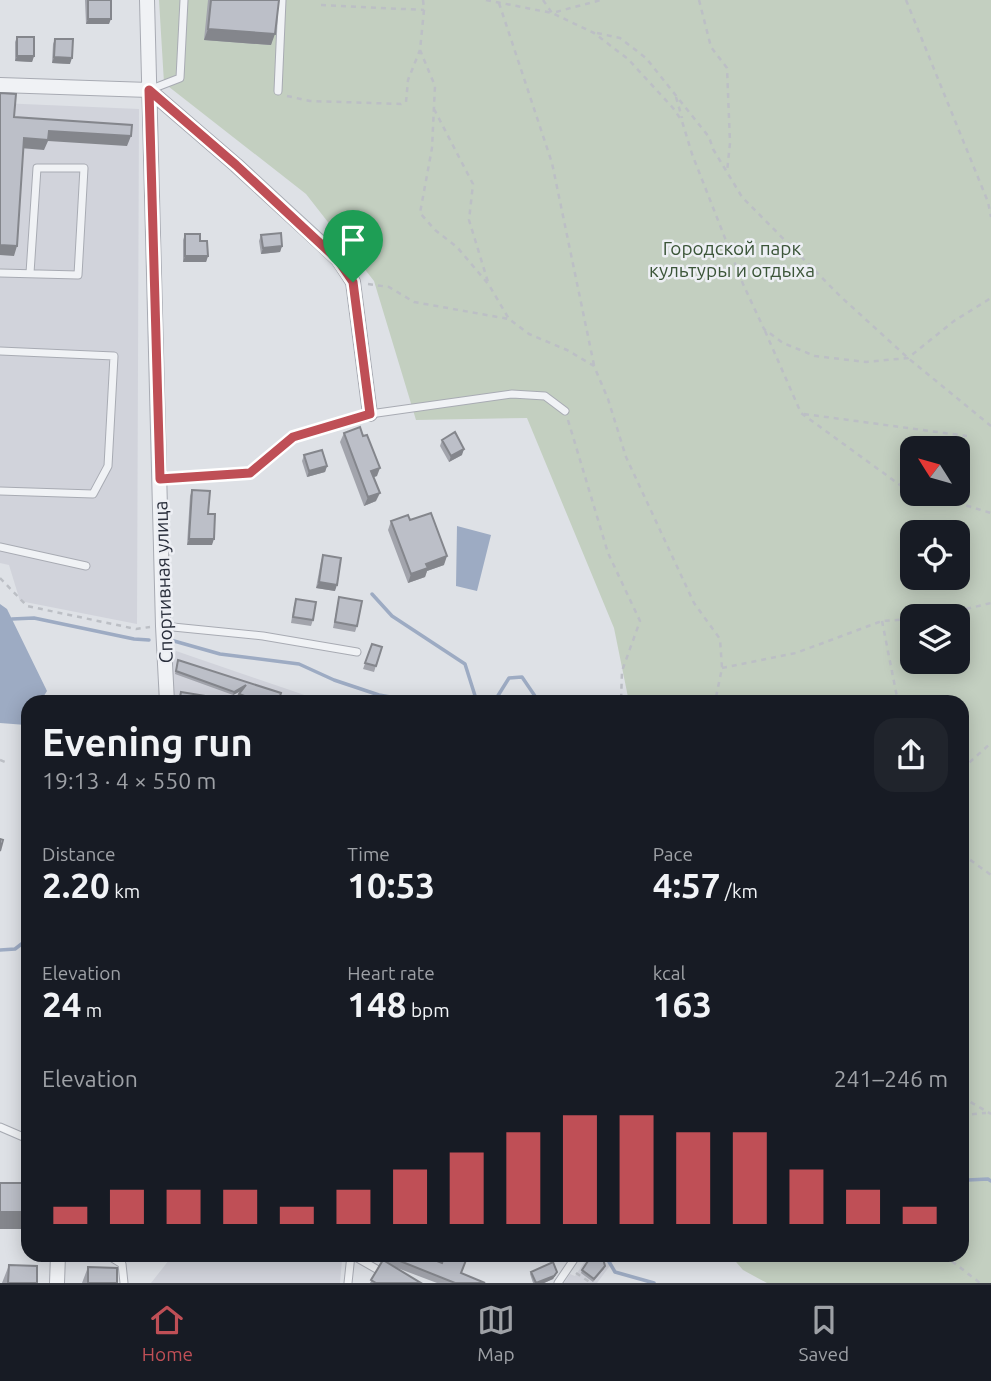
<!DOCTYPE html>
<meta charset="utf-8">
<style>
:root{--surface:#171b24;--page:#20242c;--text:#f1f3f6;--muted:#9ea1a6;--line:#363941;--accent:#bf4f56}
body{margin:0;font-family:Ubuntu,sans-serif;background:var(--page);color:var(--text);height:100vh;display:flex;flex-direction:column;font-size:26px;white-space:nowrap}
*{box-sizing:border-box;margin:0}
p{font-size:23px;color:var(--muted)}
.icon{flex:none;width:38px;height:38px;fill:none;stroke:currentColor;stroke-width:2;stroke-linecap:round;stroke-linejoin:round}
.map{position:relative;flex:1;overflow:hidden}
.details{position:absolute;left:21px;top:695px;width:948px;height:567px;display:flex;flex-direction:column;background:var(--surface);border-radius:21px;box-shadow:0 4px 18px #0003}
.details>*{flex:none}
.needle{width:46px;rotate:307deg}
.buttons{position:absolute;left:900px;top:436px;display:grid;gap:14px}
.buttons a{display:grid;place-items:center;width:70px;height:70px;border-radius:14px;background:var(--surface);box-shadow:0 4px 18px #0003;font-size:35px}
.pin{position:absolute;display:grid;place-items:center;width:60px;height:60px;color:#fff;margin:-72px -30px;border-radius:50% 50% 50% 0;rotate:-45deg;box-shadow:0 0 7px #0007}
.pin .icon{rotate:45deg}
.round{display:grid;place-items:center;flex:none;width:74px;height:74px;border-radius:21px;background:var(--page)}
.head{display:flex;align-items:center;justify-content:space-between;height:119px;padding:0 21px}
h1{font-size:38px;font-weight:600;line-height:52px}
.figures{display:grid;grid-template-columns:repeat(3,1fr);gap:10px;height:119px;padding:7px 21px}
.figures div{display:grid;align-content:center}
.figures b{font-size:35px;font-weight:600}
.figures small{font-size:19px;font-weight:400}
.figures p{font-size:19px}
.chart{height:196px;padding:14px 21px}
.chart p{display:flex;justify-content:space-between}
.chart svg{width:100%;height:126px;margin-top:7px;stroke:var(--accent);stroke-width:6}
.dock{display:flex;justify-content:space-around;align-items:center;height:98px;border-top:2px solid var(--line);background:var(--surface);font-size:19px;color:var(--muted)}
.dock a{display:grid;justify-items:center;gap:4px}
.dock .current{color:var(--accent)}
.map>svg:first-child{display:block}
</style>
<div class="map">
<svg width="991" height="1283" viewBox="0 0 991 1283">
<rect width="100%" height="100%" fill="#dee1e6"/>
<path fill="#d1d3db" d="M0 103 139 109 137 624 20 601 9 565 0 563Z
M176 651 325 702H173L170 673Z
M173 1255H331L342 1260 340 1283H151Z
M589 1255H618L597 1283H564L570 1274 575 1276Z"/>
<path fill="#c3cfc0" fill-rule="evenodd" d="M159 0H991V1283H767L743 1270 730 1255H962V702H629L614 628 527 418 416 420 374 281 306 194 164 83ZM912 448H957V494H912ZM912 532H957V578H912ZM912 616H957V662H912Z"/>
<path fill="#9dabc3" d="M457 526 491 535 477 591 456 586Z
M0 604 7 609 47 691 40 702H28L26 725 0 723Z"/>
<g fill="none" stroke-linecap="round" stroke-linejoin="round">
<path stroke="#9dabc3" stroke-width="3.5" d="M372 594 392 616 465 664 477 702
M12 619 34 618 134 639 149 640
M174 641 220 654 299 664 334 680 379 695 413 701 440 699 446 702
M494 702 509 678 522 677 539 702
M0 950 15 949 28 939
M962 1174 968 1180 988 1179 991 1181
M605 1255 615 1272 654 1283"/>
<g stroke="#a8abb3" stroke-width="9">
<path id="service" d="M149 90 180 78 184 0
M278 91 282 0
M0 273 78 275 84 168H37L30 273
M0 351 114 356 108 466 93 494 0 491
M160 479 250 473 294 437 370 414 512 394 545 396 565 411
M0 547 86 566
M163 626 263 636 357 652
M0 1127 28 1139
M352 1255 401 1283
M59 1256H109L122 1264 124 1283
M348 1283 351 1255
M558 1283 577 1255"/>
</g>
<g stroke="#a8abb3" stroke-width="16">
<path id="minor" d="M147 0 163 626 167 702
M0 85 149 90 236 165 338 259 353 282 370 414
M57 1283 58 1255"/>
</g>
<path stroke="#bcbfc5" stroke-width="2.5" stroke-dasharray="5 5" stroke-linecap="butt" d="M423 0 424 10 420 50 435 86 432 148 420 213 435 230 457 247 489 285 509 319 529 334 567 350 594 366 608 399 626 457 694 603 720 639 722 668 715 702
M486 0 552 13 594 33 628 59 673 108 682 121 692 154 743 284 764 329 783 343 815 356 866 362 908 358 954 321 991 298
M543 0 552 13 601 0
M699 0 711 47 727 68 730 143 727 172
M906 0 988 202 991 217
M499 3 552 163 594 365
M321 5 424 10
M597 33 620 38 646 58 709 137 713 149 742 197 840 296 908 358 991 426
M287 96 310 101 401 104 406 102 408 80 420 50
M676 97 682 118
M434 109 473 184 469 220 488 282
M368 284 389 287 414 302 509 319
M765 331 801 413 900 485 912 488
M804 414 967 436
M568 420 608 553 640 621 622 671 621 702
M928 494 991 513
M0 578 27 606 136 629 150 627
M937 616 991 603
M882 621 898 702
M722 668 796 653 882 621 912 619
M0 760 5 762
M962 769 991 743
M962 854 991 875
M962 1097 991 1114
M962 1115 986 1113
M944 1255 980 1283
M576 1273 591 1283"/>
<use href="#service" stroke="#f0f2f5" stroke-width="7"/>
<use href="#minor" stroke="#f0f2f5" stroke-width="14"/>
</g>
<path fill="#a2a4ac" d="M85 0H111L109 24H86Z
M208 0H279L271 45 204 40Z
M17 37 34 56 32 62 15 61V42Z
M55 39 70 64 52 63 53 44Z
M185 234 200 241 208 256 206 262H183V240Z
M261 235 282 246 280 252 261 254 259 241Z
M344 433 377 476 374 477 376 501 364 506 340 442Z
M442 440 462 455 449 462 440 446Z
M304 455 327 466 325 472 307 477 302 461Z
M192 490 208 514 212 545H187L190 496Z
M410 520 444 565 427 571 425 577 408 583 388 530 391 521Z
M323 555 335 591 316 588 321 561Z
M339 597 357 626 355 632 333 628Z
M296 599 313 620 311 626 291 623 294 605Z
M372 644 382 647 374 672 363 669Z
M177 663 281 693 249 702 238 697 243 690 233 695 175 674Z
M365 1255H421L442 1263 461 1273 485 1283H437L392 1266 421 1283H370L382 1262Z
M9 1265 37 1283H2Z
M605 1266 604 1269 593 1282 581 1273 582 1270Z
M88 1267 117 1283H82Z
M531 1272 556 1275 553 1279 544 1283H533L530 1274Z"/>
<path fill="#84868c" d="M88 19H111L109 24H86Z
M208 29 275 34 271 45 204 40Z
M17 56H34L32 62 15 61Z
M54 57 72 58 70 64 52 63Z
M49 131 131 136 127 146 48 141 44 150 20 148 24 138Z
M0 245 17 246 14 256 0 255Z
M282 246 280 252 261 254 263 248Z
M185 256H208L206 262H183Z
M464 449 462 455 449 462 451 456Z
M327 466 325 472 307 477 309 471Z
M380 468 377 476 368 479 371 471Z
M380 493 376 501 364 506 368 497Z
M189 539H214L212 545H187Z
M447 556 444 565 427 571 425 577 408 583 411 574 426 564Z
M319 582 337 585 335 591 316 588Z
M246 685 245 689 233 695 234 692Z
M0 1212H28V1229H0Z
M557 1272 553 1279 544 1283H538Z"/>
<path fill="#bcbfc8" stroke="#84868c" stroke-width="2" d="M88 0H111V19H88Z
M211 0H279L275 34 208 29Z
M17 37H34V56H17Z
M55 39H73L72 58 54 57Z
M0 93 16 94 14 117 132 125 131 136 49 131 48 140 24 138 17 246 0 245Z
M281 233 282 246 263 248 261 235Z
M185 234H200V241H207L208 256H185Z
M360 427 363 436 367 435 380 468 371 471 380 493 368 497 344 433Z
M455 432 464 449 451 456 442 440Z
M322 450 327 466 309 471 304 455Z
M192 490 210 491 208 514H215L214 539H189Z
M431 513 447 556 426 564 428 568 411 574 391 521 408 515 410 520Z
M323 555 341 558 337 585 319 582Z
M339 597 362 601 357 626 335 622Z
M296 599 316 602 313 620 293 617Z
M372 644 382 647 376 666 365 663Z
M178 660 281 693 278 702H249L250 698 239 694 246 685 234 692 176 671Z
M181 692 206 696 205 702H179Z
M0 839 3 840 0 851Z
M0 1183H28V1212H0Z
M385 1255H421L442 1263 445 1255H468L461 1273 485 1283H455Z
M592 1255H602L605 1266 594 1279 582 1270Z
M383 1260 421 1283H376L371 1280Z
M553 1262 557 1272 554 1276 536 1283 531 1272Z
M9 1265 37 1266V1283H8Z
M88 1267 117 1268V1283H88Z"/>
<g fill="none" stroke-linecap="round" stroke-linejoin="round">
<g stroke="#fff" stroke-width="14">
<path id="route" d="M149 90 236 165 338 260 353 282 370 414 293 437 250 473 160 479Z"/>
</g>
<use href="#route" stroke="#bf4f56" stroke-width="9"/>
</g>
<g text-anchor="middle" stroke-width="5" stroke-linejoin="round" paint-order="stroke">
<g font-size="19" fill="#3b5538" stroke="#edeff4">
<text x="732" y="255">Городской парк<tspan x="732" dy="22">культуры и отдыха</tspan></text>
</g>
<g font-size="19" fill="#292e3b" stroke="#edeff4">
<text transform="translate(163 582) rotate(-92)" y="7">Спортивная улица</text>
</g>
</g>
</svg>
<div class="buttons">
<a><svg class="needle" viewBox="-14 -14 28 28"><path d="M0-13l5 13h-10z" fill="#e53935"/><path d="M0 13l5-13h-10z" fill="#9ea1a6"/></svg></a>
<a><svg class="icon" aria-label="locate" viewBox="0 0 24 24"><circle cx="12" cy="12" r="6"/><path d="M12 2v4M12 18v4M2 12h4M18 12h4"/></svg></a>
<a><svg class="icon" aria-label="layers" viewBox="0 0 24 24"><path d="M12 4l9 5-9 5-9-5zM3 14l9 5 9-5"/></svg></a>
</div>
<div class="pin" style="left:353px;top:282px;background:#1e9e55"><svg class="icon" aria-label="arrive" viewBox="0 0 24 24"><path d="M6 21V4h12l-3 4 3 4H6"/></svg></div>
<section class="details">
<div class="head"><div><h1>Evening run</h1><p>19:13 · 4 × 550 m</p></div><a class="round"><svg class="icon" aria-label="share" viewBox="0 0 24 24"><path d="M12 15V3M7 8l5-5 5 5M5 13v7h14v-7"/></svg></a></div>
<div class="figures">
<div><p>Distance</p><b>2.20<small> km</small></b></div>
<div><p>Time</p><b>10:53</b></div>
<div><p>Pace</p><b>4:57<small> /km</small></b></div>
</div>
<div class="figures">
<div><p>Elevation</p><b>24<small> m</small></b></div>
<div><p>Heart rate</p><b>148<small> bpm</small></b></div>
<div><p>kcal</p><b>163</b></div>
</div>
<div class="chart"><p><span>Elevation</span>241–246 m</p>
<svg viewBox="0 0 160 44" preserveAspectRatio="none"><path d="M5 44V38M15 44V32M25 44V32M35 44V32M45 44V38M55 44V32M65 44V25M75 44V19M85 44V12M95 44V6M105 44V6M115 44V12M125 44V12M135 44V25M145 44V32M155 44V38"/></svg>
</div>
</section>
</div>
<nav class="dock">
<a class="current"><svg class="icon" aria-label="home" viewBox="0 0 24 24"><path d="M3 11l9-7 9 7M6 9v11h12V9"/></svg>Home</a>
<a><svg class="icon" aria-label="map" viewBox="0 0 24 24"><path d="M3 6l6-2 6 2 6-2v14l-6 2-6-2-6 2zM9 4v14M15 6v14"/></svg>Map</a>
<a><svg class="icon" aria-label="saved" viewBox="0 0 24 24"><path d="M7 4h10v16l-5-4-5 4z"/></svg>Saved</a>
</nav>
